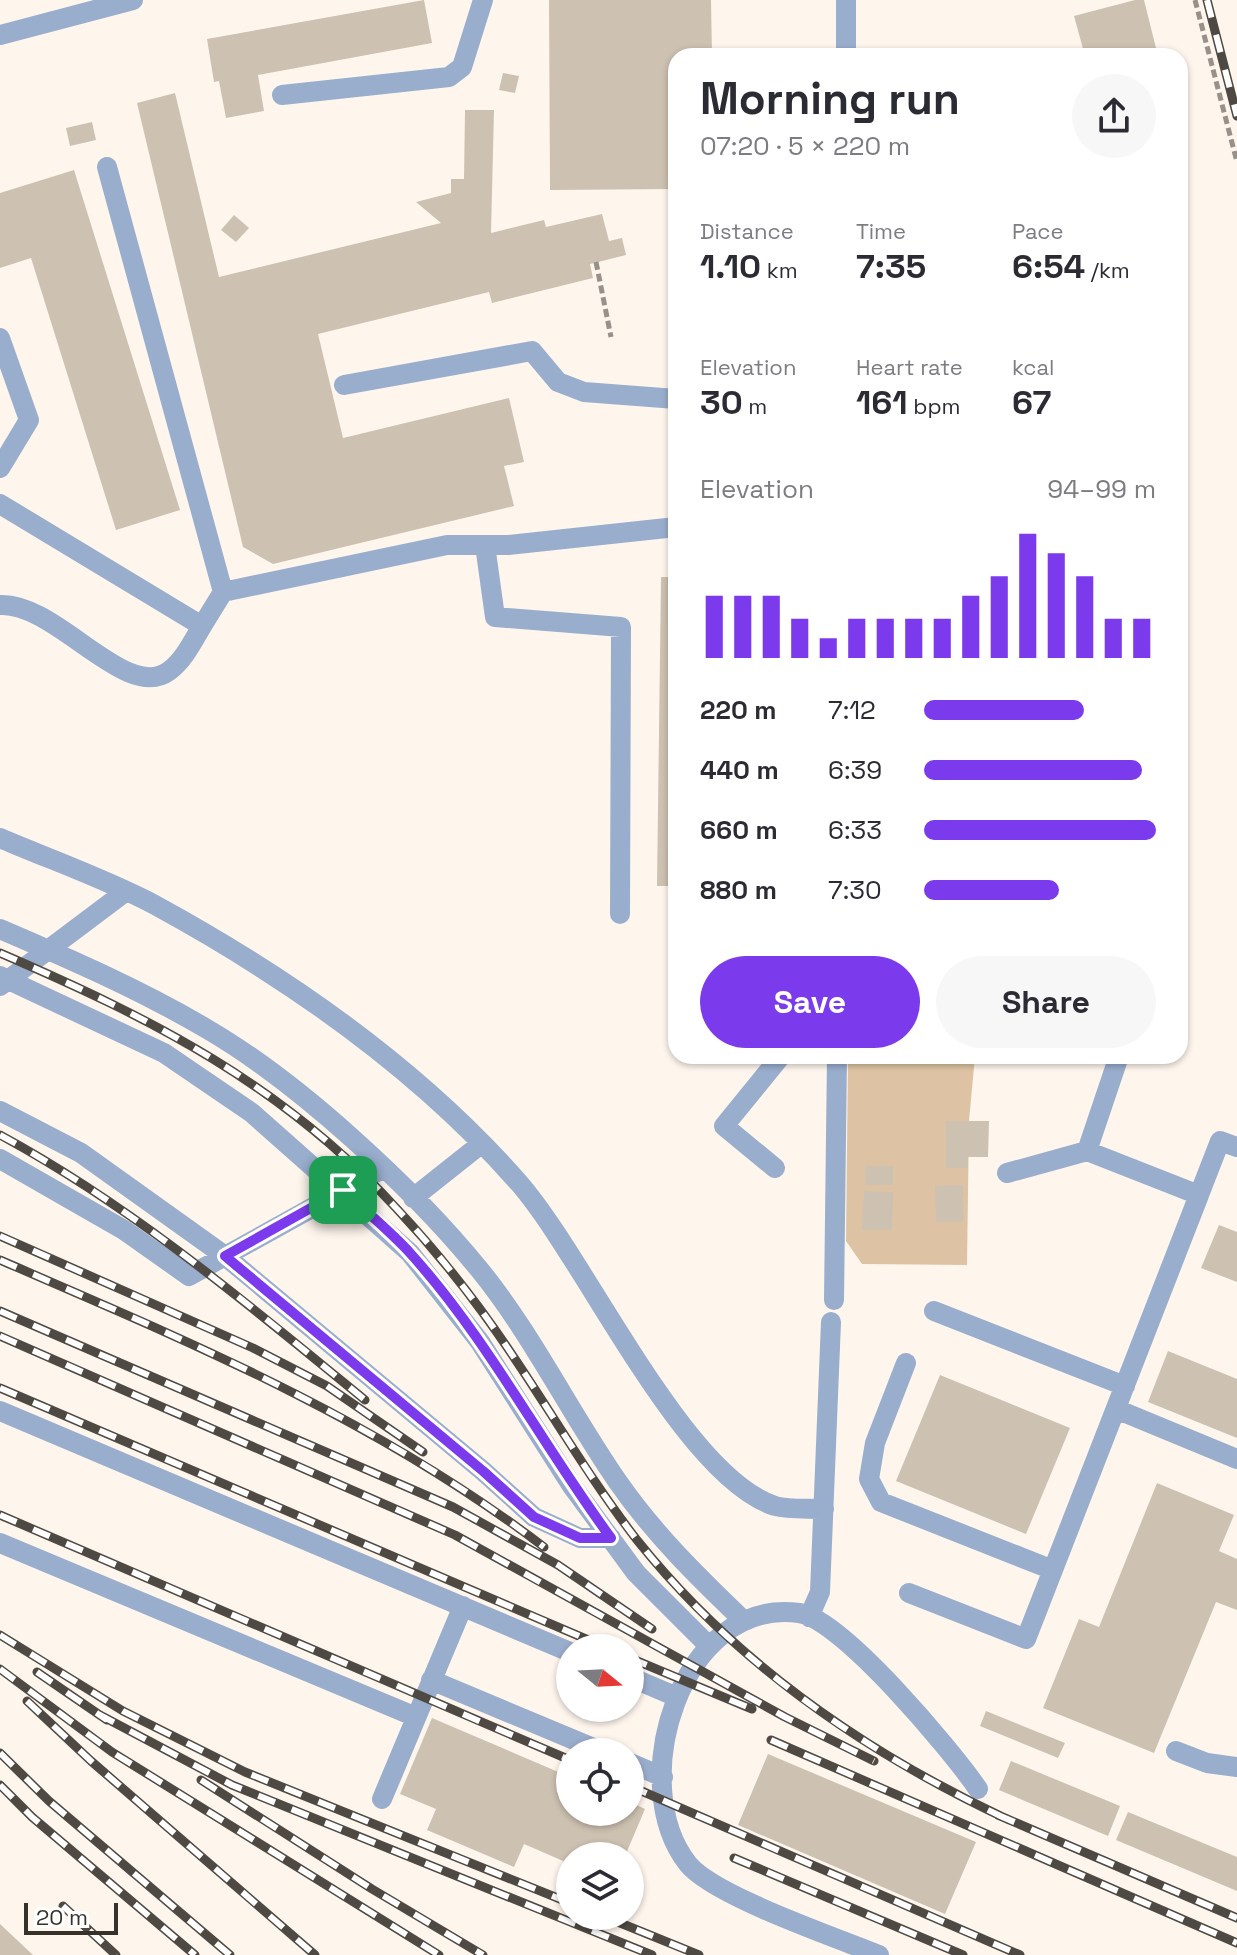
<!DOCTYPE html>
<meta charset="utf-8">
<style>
:root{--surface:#fff;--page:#f7f7f7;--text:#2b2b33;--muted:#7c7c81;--accent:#7c3aed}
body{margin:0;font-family:"Space Grotesk",sans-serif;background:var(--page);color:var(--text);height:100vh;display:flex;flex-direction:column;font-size:30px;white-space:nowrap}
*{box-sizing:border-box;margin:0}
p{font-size:26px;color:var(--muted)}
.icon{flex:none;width:44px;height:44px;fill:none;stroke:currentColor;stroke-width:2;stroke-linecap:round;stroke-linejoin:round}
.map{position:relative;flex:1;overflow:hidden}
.panel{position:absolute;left:668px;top:48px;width:520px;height:1016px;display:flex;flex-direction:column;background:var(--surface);border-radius:24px;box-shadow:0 2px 6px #0004}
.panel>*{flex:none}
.needle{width:52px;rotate:108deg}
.buttons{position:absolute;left:556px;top:1634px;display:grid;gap:16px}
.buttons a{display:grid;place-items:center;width:88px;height:88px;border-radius:50%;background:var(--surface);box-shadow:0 2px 6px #0004;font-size:40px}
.scale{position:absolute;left:24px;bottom:20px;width:94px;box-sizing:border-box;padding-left:8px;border:4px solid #36312b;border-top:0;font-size:22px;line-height:28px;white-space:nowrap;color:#36312b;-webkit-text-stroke:6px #fff;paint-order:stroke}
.pin{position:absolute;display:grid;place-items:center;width:68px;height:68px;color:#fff;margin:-34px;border-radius:16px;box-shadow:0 4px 12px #0006}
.round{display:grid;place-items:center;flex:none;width:84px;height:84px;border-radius:42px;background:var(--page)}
.summary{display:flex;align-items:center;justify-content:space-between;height:136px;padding:0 32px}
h1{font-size:44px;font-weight:800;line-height:60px}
.figures{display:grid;grid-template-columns:repeat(3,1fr);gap:12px;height:136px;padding:8px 32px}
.figures div{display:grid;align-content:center}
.figures b{font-size:34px;font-weight:800}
.figures small{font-size:22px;font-weight:400}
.figures p{font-size:22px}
.chart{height:224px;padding:16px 32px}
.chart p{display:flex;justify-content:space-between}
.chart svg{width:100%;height:144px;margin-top:8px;stroke:var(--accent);stroke-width:6}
.cta{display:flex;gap:16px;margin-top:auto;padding:16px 32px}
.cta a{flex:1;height:92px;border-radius:48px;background:var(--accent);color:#fff;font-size:32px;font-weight:800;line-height:92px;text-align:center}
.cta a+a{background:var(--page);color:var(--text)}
ul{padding:0 32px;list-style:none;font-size:26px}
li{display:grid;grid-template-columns:128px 96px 1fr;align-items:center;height:60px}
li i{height:20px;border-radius:10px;background:var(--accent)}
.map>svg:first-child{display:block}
</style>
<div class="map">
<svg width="1237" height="1955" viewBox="0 0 1237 1955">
<rect width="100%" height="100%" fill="#fef6ed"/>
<path fill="#ddc3a3" d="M848 1056H975L969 1121 967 1265 862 1264 846 1241Z"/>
<path fill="#cdc1b1" d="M424 0 432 43 258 75 264 111 226 118 219 81 214 82 207 39Z
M549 0H711L712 56H676V189L550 190Z
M1135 0H1144L1158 56H1085L1074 16Z
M503 73 519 76 515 93 499 90Z
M175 93 219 277 441 223 416 202 451 193V179H464L465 110H494L491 233 544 220 546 227 602 214 609 241 622 238 626 255 590 264 593 278 492 303 489 292 318 334 343 438 509 398 524 462 504 466 514 506 273 564 243 547 137 103Z
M92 122 96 140 70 146 66 128Z
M74 170 180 510 116 530 31 258 0 268V193Z
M234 215 249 228 236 242 221 230Z
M661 577H676V886H657Z
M946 1121H989L988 1157H968V1168H946Z
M866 1166H893V1185H865Z
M963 1185V1222H936L935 1186Z
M864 1191 893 1192 892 1230H862Z
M1219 1225 1237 1232V1282L1201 1268Z
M1168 1351 1237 1379V1438L1148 1402Z
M940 1375 1070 1428 1026 1534 896 1481Z
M1157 1483 1234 1515 1219 1551 1237 1559V1610L1216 1602 1154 1753 1043 1708 1079 1619 1099 1627Z
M986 1711 1065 1743 1058 1758 980 1726Z
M432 1718 570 1777V1812H630V1802L645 1809 625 1856H570V1864L524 1844 514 1867 427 1830 436 1809 400 1794Z
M768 1754 976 1842 945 1914 738 1825Z
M1011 1761 1120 1806 1108 1836 999 1790Z
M1128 1812 1237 1857V1891L1116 1840Z
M0 1924 33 1955H0Z"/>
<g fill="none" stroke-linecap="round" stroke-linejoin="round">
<path stroke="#98918a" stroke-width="5" stroke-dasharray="8 4" stroke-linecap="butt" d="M1195 0 1237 162
M596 262 611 337"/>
<path stroke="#99adcc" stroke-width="20" d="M0 35 133 0
M846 56V0
M282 95 449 77 462 67 483 0
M107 167 223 592
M0 338 29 420 0 468
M344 385 532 351 558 382 584 392 676 399
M0 504 202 626 223 592 447 545H508L676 527
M485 545 495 617 621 627 620 914
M0 605C56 602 126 703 169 671 184 660 193 641 202 626
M0 838C51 860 106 879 155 905 287 977 419 1069 519 1183 586 1260 683 1476 775 1506 789 1510 809 1508 824 1509
M0 929C70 959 141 990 207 1029 298 1082 412 1187 479 1269 532 1334 570 1413 618 1482 654 1534 699 1578 744 1621
M0 976 164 1053 252 1113 410 1253 480 1342 572 1486 636 1573 708 1645
M0 986 125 892
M0 1111 81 1153 225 1256 483 1471 534 1517 580 1538H611
M0 1159 124 1230 189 1276 384 1168
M775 1168 724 1126 781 1056
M1007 1173 1087 1151 1119 1056
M1199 1195 1220 1141 1237 1147
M413 1198 481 1144
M834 1300 837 1056
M934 1311 1125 1386
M906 1363 875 1443 869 1479 881 1502 1053 1570
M1116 1409 1237 1459
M0 1411 570 1652
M0 1543 416 1717
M909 1593 1026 1639 1199 1195 1087 1151
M809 1617 820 1592 831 1322
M630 1677 677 1697
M431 1680 603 1752
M1176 1751 1207 1763 1237 1767
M630 1763 663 1777
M382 1799 463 1606
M879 1955C835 1937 714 1896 688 1864 625 1785 680 1597 799 1613 841 1618 952 1751 978 1789"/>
<g stroke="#4f4943" stroke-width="9">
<path id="rail" d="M1207 0 1237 116
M0 953C153 1019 282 1084 397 1209 441 1256 480 1306 515 1359 556 1420 592 1482 637 1540 736 1664 866 1753 1009 1820
M0 1135C133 1207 248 1304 365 1400
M0 1236 253 1348 327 1386 423 1452
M0 1260C192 1343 376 1419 544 1547
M0 1311 453 1507 558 1565 652 1629
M0 1336 455 1535 785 1717 874 1761
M0 1388 607 1648
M0 1515 570 1760
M0 1635 123 1711 245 1772 570 1903
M630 1658 752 1709
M0 1669 112 1752 439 1955
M37 1672 107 1720
M27 1701 91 1761 315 1955
M98 1714 232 1785 652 1955
M771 1740 1237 1943
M0 1753 49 1801 230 1955
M201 1780 372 1889 483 1955
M0 1785 32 1817 195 1955
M630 1786 1020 1955
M998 1815 1237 1918
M734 1858 963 1955
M63 1906 116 1955
M603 1916 699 1955"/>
</g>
<use href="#rail" stroke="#fff" stroke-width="6" stroke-dasharray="18" stroke-linecap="butt"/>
</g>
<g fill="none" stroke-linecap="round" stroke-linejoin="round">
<g stroke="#fff" stroke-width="16">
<path id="route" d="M343 1190C365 1211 390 1231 410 1253 488 1339 542 1445 611 1538H580L534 1517 483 1471 225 1256Z"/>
</g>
<use href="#route" stroke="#7c3aed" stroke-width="10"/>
</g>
</svg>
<div class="buttons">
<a><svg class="needle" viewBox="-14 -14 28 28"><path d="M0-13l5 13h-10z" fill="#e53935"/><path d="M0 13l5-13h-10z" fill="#7c7c81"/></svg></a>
<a><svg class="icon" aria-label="locate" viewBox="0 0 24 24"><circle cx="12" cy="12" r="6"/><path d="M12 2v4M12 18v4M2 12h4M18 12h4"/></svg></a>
<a><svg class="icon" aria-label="layers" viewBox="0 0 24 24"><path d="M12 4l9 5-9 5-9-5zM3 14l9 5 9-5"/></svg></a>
</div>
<div class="scale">20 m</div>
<div class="pin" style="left:343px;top:1190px;background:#1e9e55"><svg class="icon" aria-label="arrive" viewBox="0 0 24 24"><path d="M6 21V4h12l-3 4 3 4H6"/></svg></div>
<section class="panel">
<div class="summary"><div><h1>Morning run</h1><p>07:20 · 5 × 220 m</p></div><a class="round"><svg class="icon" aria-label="share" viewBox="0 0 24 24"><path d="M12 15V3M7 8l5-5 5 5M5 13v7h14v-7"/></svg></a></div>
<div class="figures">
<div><p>Distance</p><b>1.10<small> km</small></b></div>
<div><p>Time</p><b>7:35</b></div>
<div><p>Pace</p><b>6:54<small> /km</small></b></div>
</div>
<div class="figures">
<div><p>Elevation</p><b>30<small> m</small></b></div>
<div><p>Heart rate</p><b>161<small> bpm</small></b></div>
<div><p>kcal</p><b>67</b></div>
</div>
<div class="chart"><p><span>Elevation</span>94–99 m</p>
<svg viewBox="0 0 160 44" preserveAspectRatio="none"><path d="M5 44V25M15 44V25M25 44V25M35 44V32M45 44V38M55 44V32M65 44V32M75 44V32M85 44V32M95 44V25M105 44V19M115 44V6M125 44V12M135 44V19M145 44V32M155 44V32"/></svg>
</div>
<ul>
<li><b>220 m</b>7:12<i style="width:69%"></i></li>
<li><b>440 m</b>6:39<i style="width:94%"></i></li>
<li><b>660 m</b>6:33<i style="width:100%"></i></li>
<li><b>880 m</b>7:30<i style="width:58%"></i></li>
</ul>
<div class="cta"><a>Save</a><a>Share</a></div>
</section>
</div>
